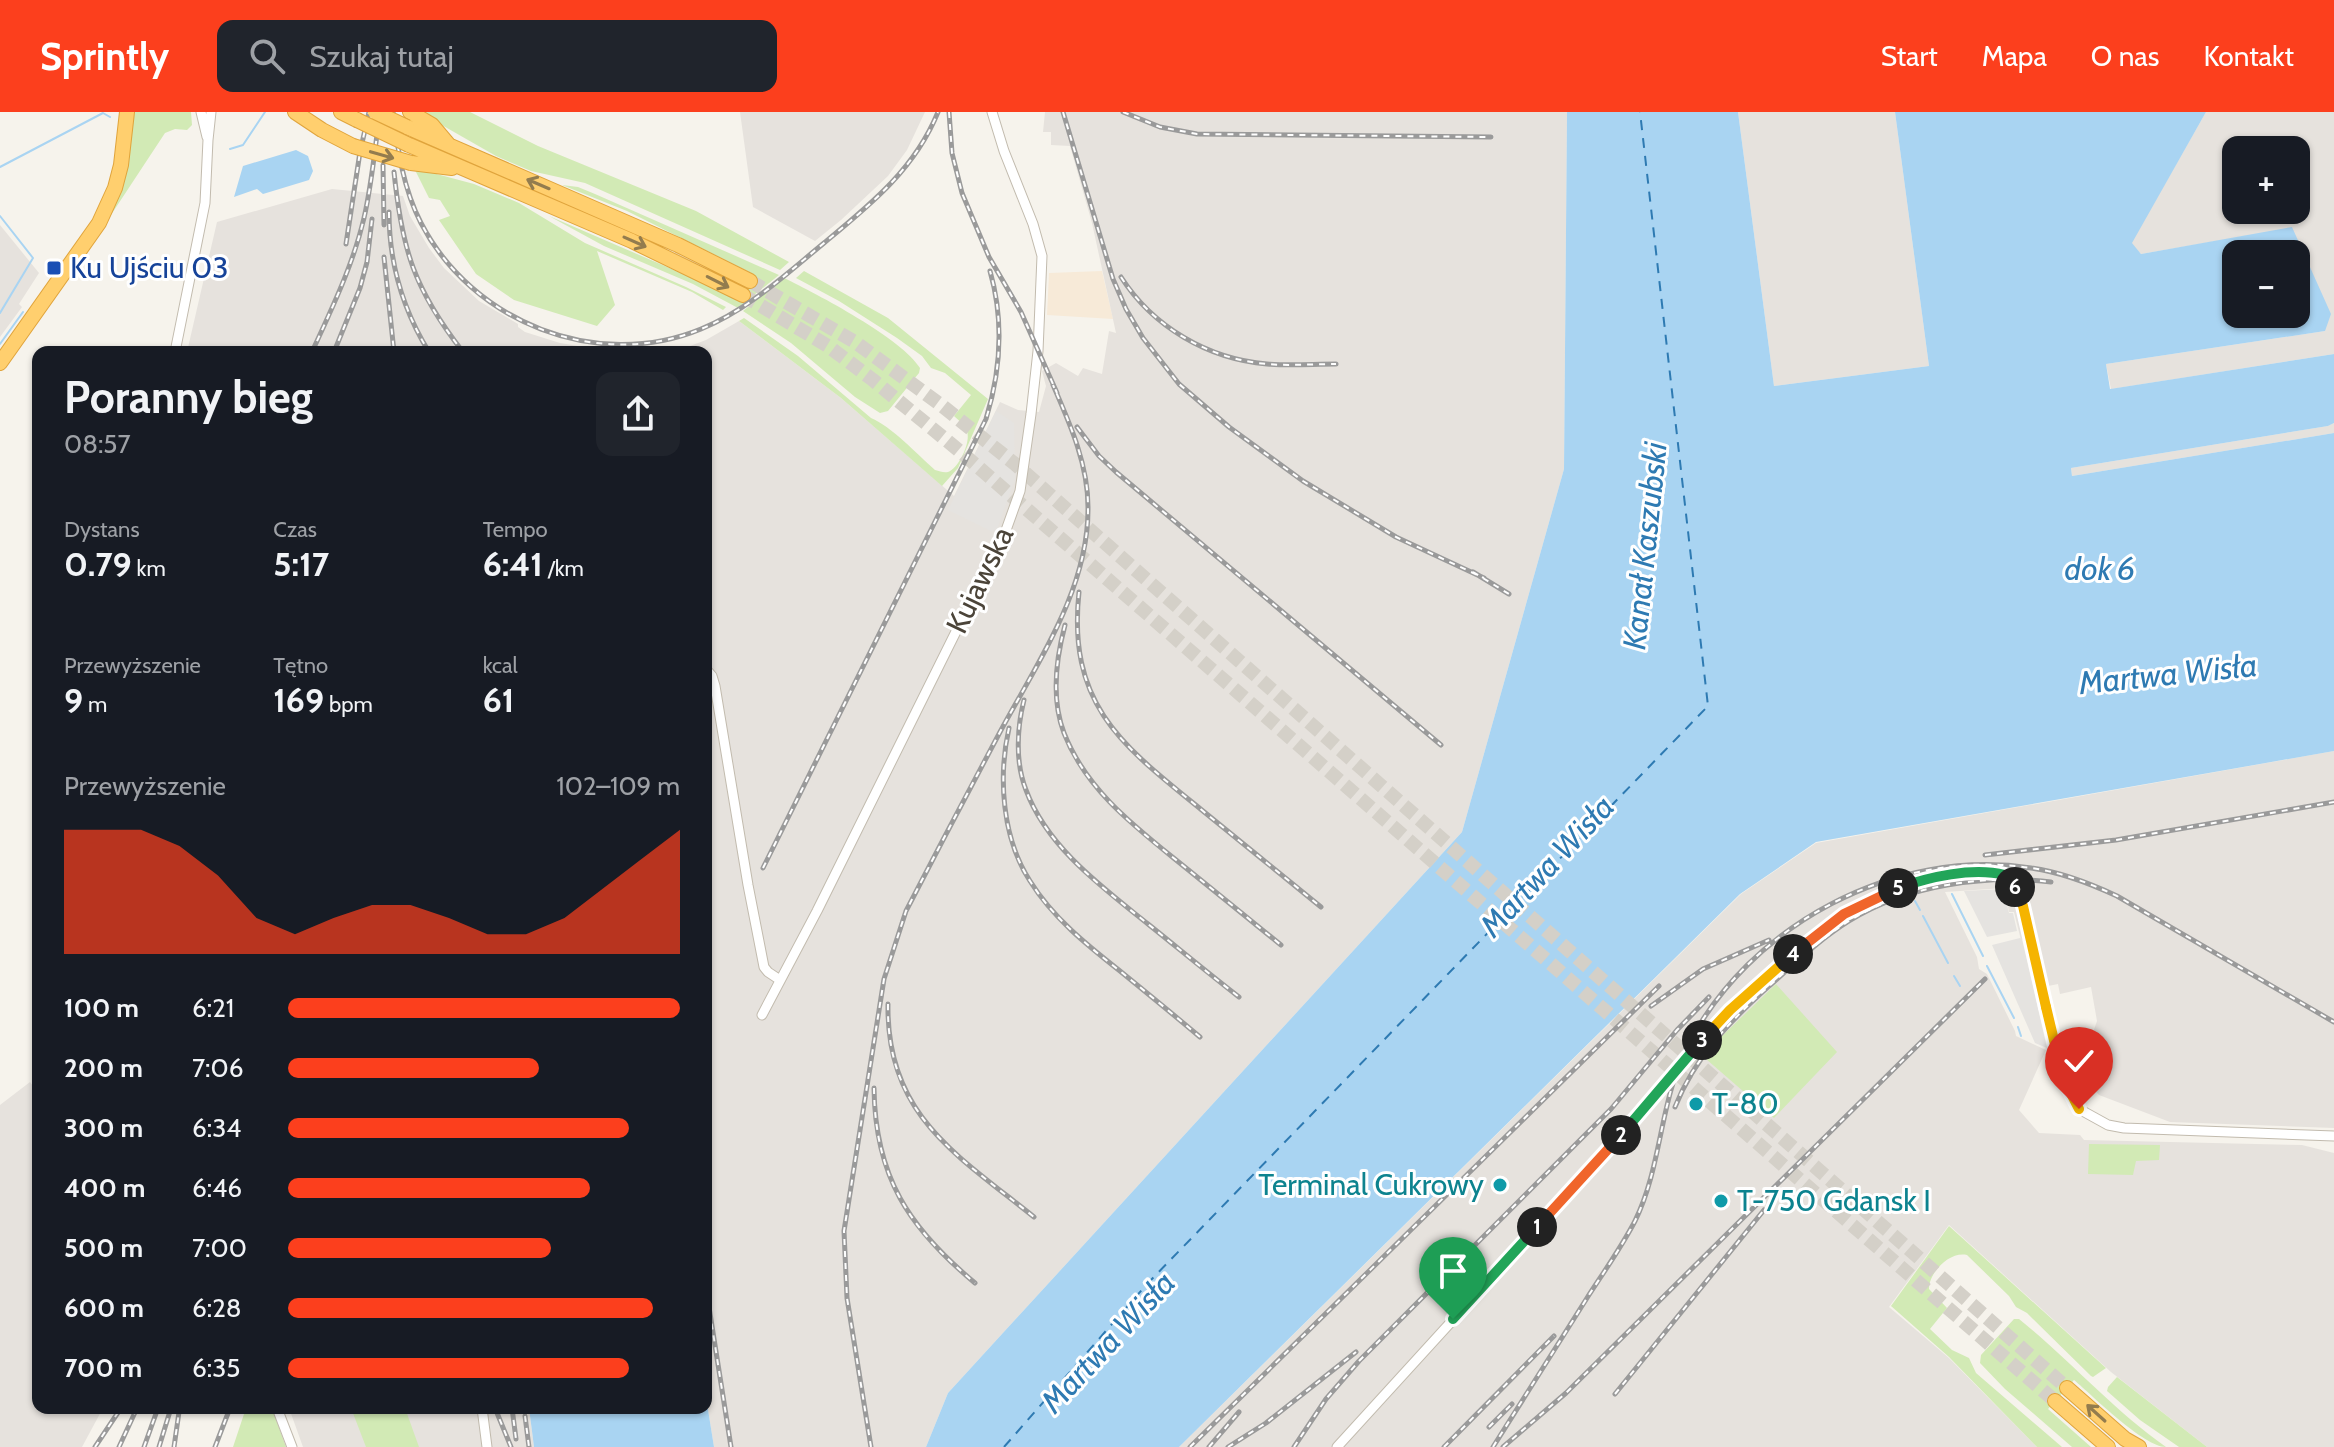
<!DOCTYPE html>
<html lang="pl">
<meta charset="utf-8">
<style>
:root{--surface:#171b24;--page:#20242c;--text:#f1f3f6;--muted:#9ea1a6;--accent:#fc3f1d}
body{margin:0;font-family:Cabin,sans-serif;background:var(--page);color:var(--text);height:100vh;display:flex;flex-direction:column;font-size:30px;white-space:nowrap}
*{box-sizing:border-box;margin:0}
p{font-size:26px;color:var(--muted)}
.icon{flex:none;width:44px;height:44px;fill:none;stroke:currentColor;stroke-width:2;stroke-linecap:round;stroke-linejoin:round}
.map{position:relative;flex:1;overflow:hidden}
.side{position:absolute;left:32px;top:234px;width:680px;height:1068px;display:flex;flex-direction:column;background:var(--surface);border-radius:16px;box-shadow:0 2px 6px #0004}
.side>*{flex:none}
.tools{position:absolute;left:2222px;top:24px;display:grid;gap:16px}
.tools a{display:grid;place-items:center;width:88px;height:88px;border-radius:16px;background:var(--surface);box-shadow:0 2px 6px #0004;font-size:40px}
.pin{position:absolute;display:grid;place-items:center;width:68px;height:68px;color:#fff;margin:-82px -34px;border-radius:50% 50% 50% 0;rotate:-45deg;box-shadow:0 0 8px #0007}
.pin .icon{rotate:45deg}
.km{position:absolute;width:40px;height:40px;margin:-20px;border-radius:50%;background:#222;color:#fff;font-size:22px;line-height:40px;text-align:center}
.round{display:grid;place-items:center;flex:none;width:84px;height:84px;border-radius:16px;background:var(--page)}
.head{display:flex;align-items:center;justify-content:space-between;height:136px;padding:0 32px}
h1{font-size:44px;font-weight:700;line-height:60px}
.metrics{display:grid;grid-template-columns:repeat(3,1fr);gap:12px;height:136px;padding:8px 32px}
.metrics div{display:grid;align-content:center}
.metrics b{font-size:34px;font-weight:700}
.metrics small{font-size:22px;font-weight:400}
.metrics p{font-size:22px}
.chart{height:224px;padding:16px 32px}
.chart p{display:flex;justify-content:space-between}
.chart svg{width:100%;height:144px;margin-top:8px;fill:var(--accent);opacity:.7}
ul{padding:0 32px;list-style:none;font-size:26px}
li{display:grid;grid-template-columns:128px 96px 1fr;align-items:center;height:60px}
li i{height:20px;border-radius:10px;background:var(--accent)}
header{display:flex;align-items:center;gap:48px;box-sizing:border-box;height:112px;padding:0 40px;background:var(--accent);color:#fff}
header strong{font-size:38px}
nav{display:flex;gap:44px;margin-inline-start:auto;font-size:28px}
.search{width:560px;height:72px;background:var(--page);display:flex;align-items:center;gap:20px;box-sizing:border-box;padding:0 28px;border-radius:16px;color:var(--muted);font-size:30px}
.map>svg:first-child{display:block}
</style>
<header>
<strong>Sprintly</strong>
<div class="search"><svg class="icon" aria-label="search" viewBox="0 0 24 24"><circle cx="10" cy="10" r="6"/><path d="M15 15l6 6"/></svg>Szukaj tutaj</div>
<nav><a>Start</a><a>Mapa</a><a>O nas</a><a>Kontakt</a></nav>
</header>
<div class="map">
<svg width="2334" height="1335" viewBox="0 0 2334 1335">
<rect width="100%" height="100%" fill="#f6f3ec"/>
<path fill="#f7ead8" d="M1102 159 1113 207 1047 203 1049 161Z"/>
<path fill="#e6e2dd" fill-rule="evenodd" d="M740 0H925L907 38 888 64 841 108 815 129 753 95Z
M1045 0H1567L1564 357 1462 720 948 1281 926 1335H714L706 1285V240H674L706 228 739 209 841 286 954 384 1000 290 1018 298 1039 300 1046 274 1042 259 1056 251 1078 264 1083 256 1102 262 1109 219 1116 221 1092 111 1070 34 1051 33V20H1043Z
M1738 0H1895L1929 254 1774 274Z
M2206 0H2334V242L2111 277 2106 252 2325 219 2292 116 2141 142 2131 131ZM2236 38H2296V98H2236Z
M332 77 403 84 410 104 429 136 444 156 479 189 518 212V215L525 220 560 231 613 240H187L217 110Z
M0 113 39 161 19 192 22 195 0 225Z
M2334 311V321L2072 364 2071 356 2328 314Z
M2334 639V1016L2170 1010 2099 983 2088 971 2084 959 2085 944 2097 909 2091 875 2060 882 2058 872 2048 874 2036 825 2021 828 2014 800H2009L2004 776 1945 780 1977 845 1979 857 1987 862 2015 919 2016 924 2046 938 2019 998 2039 1021 2080 1023 2084 1028 2302 1033 2334 1041V1335H2207L2111 1260 1949 1113 1889 1195 1949 1246 2037 1335H1179L1741 782 1816 731Z
M30 970 38 981V1296H103L82 1335H0V993Z
M289 1296H529L534 1335H303Z"/>
<path fill="#d2eab5" d="M135 0H191L192 13 187 18 175 17 165 21 105 112Z
M419 0H470L538 34 696 99 789 150 780 158 585 71 531 59 496 44Z
M414 56 474 72 519 91 585 131 686 175 726 195 723 198 692 180 597 139 615 193 597 214 514 188 476 162 439 108 450 104 440 88 429 86Z
M562 73 578 75 595 82 779 163 738 196 693 172 604 134 549 104 688 164 739 189 753 162 627 99Z
M804 159 888 206 988 287 958 356 942 374 841 286 739 209 744 206 798 244 871 306C891 314 917 342 935 358 940 359 943 361 948 360 959 356 971 330 967 319 965 313 959 309 954 304L971 283 945 261 931 256 922 244 897 226 839 189 796 166Z
M784 166C817 182 903 227 920 256L919 261 888 299 880 301 855 285 791 231 743 199Z
M1776 872 1837 940 1774 1006 1706 947 1720 926Z
M2089 1032 2160 1033 2159 1048 2136 1049 2133 1063 2088 1062Z
M1949 1114 2106 1256 2093 1265 2091 1264 2027 1201 2016 1195 2009 1184 1967 1143C1950 1139 1929 1160 1929 1177L1947 1196 1930 1217 1952 1238 1969 1246 1976 1261 2062 1335H2037L1949 1245 1891 1194Z
M2014 1207H2019C2070 1248 2112 1297 2166 1335 2144 1335 2093 1284 2074 1268L2048 1297 2091 1335H2072L2005 1277 1980 1251 1981 1243Z
M2117 1265 2207 1335H2179L2140 1308 2107 1279 2108 1275Z
M246 1296H272L286 1335H233Z
M351 1296H405L419 1335H366Z"/>
<path fill="#e5e3e0" d="M996 299 1014 311 1015 367 997 417 991 419 948 398Z
M2003 777 2009 801H2013L2017 819 1987 825 1964 779Z
M2020 826 2022 827 2047 936 2035 931 1992 833Z"/>
<path fill="#a9d4f2" fill-rule="evenodd" d="M1567 0H1738L1774 274 1929 254 1895 0H2206L2132 131 2141 142 2292 115 2331 202 2325 219 2106 252 2110 277 2334 242V311L2328 314 2071 356 2072 364 2334 321V639L1816 730 1740 782 1179 1335H926L948 1281 1462 720 1564 357ZM2236 142H2296V202H2236Z
M296 38 308 44 313 59 309 68 263 82 257 77 234 85 243 54Z
M706 1285 714 1335H534L529 1296H706Z"/>
<g fill="none" stroke-linecap="round" stroke-linejoin="round">
<path stroke="#a9d4f2" stroke-width="2" d="M230 37 243 33 265 0
M0 55 103 1 110 5
M0 104 33 146 0 201
M0 232 23 200
M1952 782 1983 844
M1915 789 1920 798
M1923 804 1948 851
M1987 854 2014 906
M1954 864 1960 874
M2018 915 2021 924"/>
<path stroke="#2e7ab2" stroke-width="2" stroke-dasharray="10 8" stroke-linecap="butt" d="M1004 1335 1148 1171 1708 594 1640 0"/>
<path stroke="#d4d0c8" stroke-width="14" stroke-dasharray="14 7" stroke-linecap="butt" d="M750 169 855 230 941 293 1015 352 2067 1276
M743 183 828 234 873 268 962 341 2055 1289"/>
<g stroke="#c2bbae" stroke-width="11">
<path id="minor" d="M201 0 207 25
M175 240 205 91 208 28 211 0
M706 557 712 564 715 574 748 773 764 855 768 860 780 868
M762 903 817 799 1005 421 1020 379 1031 302 1038 239 1042 144 1033 112 1004 39 992 0
M277 1296 292 1335
M482 1296 487 1335
M1337 1335 1617 1028 1719 909 1823 817 1854 796 1893 778 1931 767 1957 763 1985 761 2005 763 2013 771 2023 794 2063 966 2079 997 2108 1013 2124 1016 2334 1024"/>
</g>
<g stroke="#e0a43c" stroke-width="16">
<path id="highway" d="M295 0 322 18 353 34
M341 0 357 8
M410 0 432 13 448 32
M407 15 678 133 750 169
M409 33 632 129 743 183
M411 51 452 56
M0 251 99 111 115 76 121 53 127 0
M2067 1276 2125 1327 2139 1335
M2055 1289 2108 1335"/>
</g>
<use href="#minor" stroke="#fff" stroke-width="9"/>
<use href="#highway" stroke="#ffcf6e" stroke-width="14"/>
<g stroke="#9a9a9a" stroke-width="5">
<path id="rail" d="M393 0C398 39 403 76 421 111 472 210 597 260 701 217 748 198 785 163 824 131 870 93 915 57 938 0
M949 0 952 41 962 81 989 145 1021 200 1057 281
M1063 0 1113 167 1126 197 1143 226 1179 272 1229 315 1303 369 1396 425 1484 466
M1123 0 1160 15 1197 22 1491 25
M383 53 384 113
M394 60C402 138 414 177 463 240
M389 100C389 150 403 198 429 240
M346 132 360 40 369 0
M384 145 394 240
M1121 165C1153 215 1208 247 1267 252 1290 254 1313 252 1336 252
M312 240C332 196 353 153 364 106 372 71 375 35 380 0
M334 240 360 176 367 150 372 107
M1077 315 1099 344 1116 360 1441 633
M1473 460 1509 482
M1079 480C1067 594 1123 634 1203 699 1242 731 1282 763 1321 795
M1065 513C1056 547 1051 587 1064 621 1087 680 1138 717 1186 756 1217 781 1249 807 1281 833
M1024 588C1017 616 1015 650 1026 678 1047 735 1102 775 1148 812 1178 836 1208 861 1239 885
M1009 616C998 665 1002 726 1030 769 1053 806 1087 833 1120 859 1147 881 1174 903 1200 925
M1985 743 2116 728 2334 690
M763 756 986 307C1001 258 1004 208 990 159
M888 892C886 1003 957 1043 1034 1105
M1651 894 1703 857 1769 828
M874 976C875 1065 909 1116 975 1171
M1675 995C1695 945 1729 910 1768 875 1794 852 1820 827 1849 809 1906 773 1986 762 2051 770
M706 1176 731 1335
M1615 1282 1764 1098
M495 1296 511 1335
M512 1296 516 1327
M525 1304 529 1335
M1489 1315 1512 1292
M95 1335 121 1296
M119 1335 137 1296
M144 1335 158 1296
M159 1335 171 1296
M174 1335 179 1300
M215 1335 230 1296
M871 1335 847 1186 844 1119 884 867 906 799C937 739 968 680 1000 620 1037 551 1089 477 1088 395 1088 352 1070 312 1053 273
M1190 1335 1659 874
M1209 1335 1239 1300
M1228 1335 1266 1311 1356 1240
M1294 1335 1326 1287 1359 1249 1611 997 1677 918 1709 885
M1444 1335 1554 1224
M1493 1335C1524 1285 1556 1236 1587 1186 1603 1161 1621 1136 1635 1109 1662 1054 1659 992 1687 935 1749 813 1895 735 2031 756 2061 760 2089 771 2117 784L2334 910
M1503 1335 1566 1281 1985 867"/>
</g>
<use href="#rail" stroke="#fff" stroke-width="2" stroke-dasharray="6" stroke-linecap="butt"/>
<g stroke="#e0a43c" stroke-width="16" stroke-linecap="butt">
<path id="highway-bridge" d="M375 0 407 15
M357 8 409 33
M353 34 411 51"/>
</g>
<use href="#highway-bridge" stroke="#ffcf6e" stroke-width="14"/>
</g>
<defs><path id="oneway-shaft" d="M-6 0H5M1.5-3L5.5 0L1.5 3" fill="none" stroke-width="1.6" stroke-linecap="round" stroke-linejoin="round" transform="scale(2)"/></defs>
<g stroke="#937c4e">
<use href="#oneway-shaft" transform="translate(382 43) rotate(16)"/>
<use href="#oneway-shaft" transform="translate(538 72) rotate(-157)"/>
<use href="#oneway-shaft" transform="translate(635 130) rotate(24)"/>
<use href="#oneway-shaft" transform="translate(718 170) rotate(27)"/>
<use href="#oneway-shaft" transform="translate(2096 1301) rotate(-138)"/>
</g>
<g fill="none" stroke-linecap="round" stroke-linejoin="round">
<g stroke="#fff" stroke-width="16">
<path id="split-1" d="M1453 1207 1537 1115"/>
</g>
<g stroke="#fff" stroke-width="16">
<path id="split-2" d="M1537 1115 1621 1023"/>
</g>
<g stroke="#fff" stroke-width="16">
<path id="split-3" d="M1621 1023 1702 928"/>
</g>
<g stroke="#fff" stroke-width="16">
<path id="split-4" d="M1702 928 1730 898 1793 842"/>
</g>
<g stroke="#fff" stroke-width="16">
<path id="split-5" d="M1793 842 1844 802 1898 776"/>
</g>
<g stroke="#fff" stroke-width="16">
<path id="split-6" d="M1898 776C1929 765 1972 755 2005 763L2015 775"/>
</g>
<g stroke="#fff" stroke-width="16">
<path id="split-7" d="M2015 775 2023 794 2046 895"/>
</g>
<g stroke="#fff" stroke-width="16">
<path id="split-8" d="M2046 895 2063 966 2079 997"/>
</g>
<use href="#split-1" stroke="#22a559" stroke-width="10"/>
<use href="#split-2" stroke="#f0652b" stroke-width="10"/>
<use href="#split-3" stroke="#22a559" stroke-width="10"/>
<use href="#split-4" stroke="#f5b400" stroke-width="10"/>
<use href="#split-5" stroke="#f0652b" stroke-width="10"/>
<use href="#split-6" stroke="#22a559" stroke-width="10"/>
<use href="#split-7" stroke="#f5b400" stroke-width="10"/>
<use href="#split-8" stroke="#f5b400" stroke-width="10"/>
</g>
<rect fill="#1a4fb4" stroke="#fff" stroke-width="3" x="46" y="148" width="16" height="16" rx="4"/>
<g fill="#0f9aa8" stroke="#fff" stroke-width="3">
<circle cx="1696" cy="992" r="8"/>
<circle cx="1500" cy="1073" r="8"/>
<circle cx="1721" cy="1089" r="8"/>
</g>
<g text-anchor="middle" stroke-width="6" stroke-linejoin="round" paint-order="stroke">
<g font-size="30" fill="#164399" stroke="#fff" text-anchor="start">
<text x="70" y="166">Ku Ujściu 03</text>
</g>
<g font-size="30" fill="#4b4439" stroke="#fff">
<text transform="translate(980 468) rotate(-64)" y="10">Kujawska</text>
</g>
<g font-size="30" fill="#0d838f" stroke="#fff" text-anchor="start">
<text x="1712" y="1002">T-80</text>
<text x="1484" y="1083" text-anchor="end">Terminal Cukrowy</text>
<text x="1737" y="1099">T-750 Gdansk I</text>
</g>
<g font-size="32" font-style="italic" fill="#2e7ab2" stroke="#fff">
<text transform="translate(1645 434) rotate(-84)" y="11">Kanał Kaszubski</text>
<text x="2100" y="468">dok 6</text>
<text transform="translate(2168 562) rotate(-6)" y="11">Martwa Wisła</text>
<text transform="translate(1547 754) rotate(-47)" y="11">Martwa Wisła</text>
<text transform="translate(1108 1230) rotate(-47)" y="11">Martwa Wisła</text>
</g>
</g>
</svg>
<div class="tools">
<a>+</a>
<a>−</a>
</div>
<div class="pin" style="left:1453px;top:1207px;background:#1e9e55"><svg class="icon" aria-label="arrive" viewBox="0 0 24 24"><path d="M6 21V4h12l-3 4 3 4H6"/></svg></div>
<div class="pin" style="left:2079px;top:997px;background:#d93025"><svg class="icon" aria-label="check" viewBox="0 0 24 24"><path d="M5 12l5 5 9-10"/></svg></div>
<b class="km" style="left:1537px;top:1115px">1</b>
<b class="km" style="left:1621px;top:1023px">2</b>
<b class="km" style="left:1702px;top:928px">3</b>
<b class="km" style="left:1793px;top:842px">4</b>
<b class="km" style="left:1898px;top:776px">5</b>
<b class="km" style="left:2015px;top:775px">6</b>
<section class="side">
<div class="head"><div><h1>Poranny bieg</h1><p>08:57</p></div><a class="round"><svg class="icon" aria-label="share" viewBox="0 0 24 24"><path d="M12 15V3M7 8l5-5 5 5M5 13v7h14v-7"/></svg></a></div>
<div class="metrics">
<div><p>Dystans</p><b>0.79<small> km</small></b></div>
<div><p>Czas</p><b>5:17</b></div>
<div><p>Tempo</p><b>6:41<small> /km</small></b></div>
</div>
<div class="metrics">
<div><p>Przewyższenie</p><b>9<small> m</small></b></div>
<div><p>Tętno</p><b>169<small> bpm</small></b></div>
<div><p>kcal</p><b>61</b></div>
</div>
<div class="chart"><p><span>Przewyższenie</span>102–109 m</p>
<svg viewBox="0 0 160 44" preserveAspectRatio="none"><path d="M0 44V6L10 6L20 6L30 11L40 20L50 33L60 38L70 33L80 29L90 29L100 33L110 38L120 38L130 33L140 24L150 15L160 6V44z"/></svg>
</div>
<ul>
<li><b>100 m</b>6:21<i style="width:100%"></i></li>
<li><b>200 m</b>7:06<i style="width:64%"></i></li>
<li><b>300 m</b>6:34<i style="width:87%"></i></li>
<li><b>400 m</b>6:46<i style="width:77%"></i></li>
<li><b>500 m</b>7:00<i style="width:67%"></i></li>
<li><b>600 m</b>6:28<i style="width:93%"></i></li>
<li><b>700 m</b>6:35<i style="width:87%"></i></li>
</ul>
</section>
</div>
